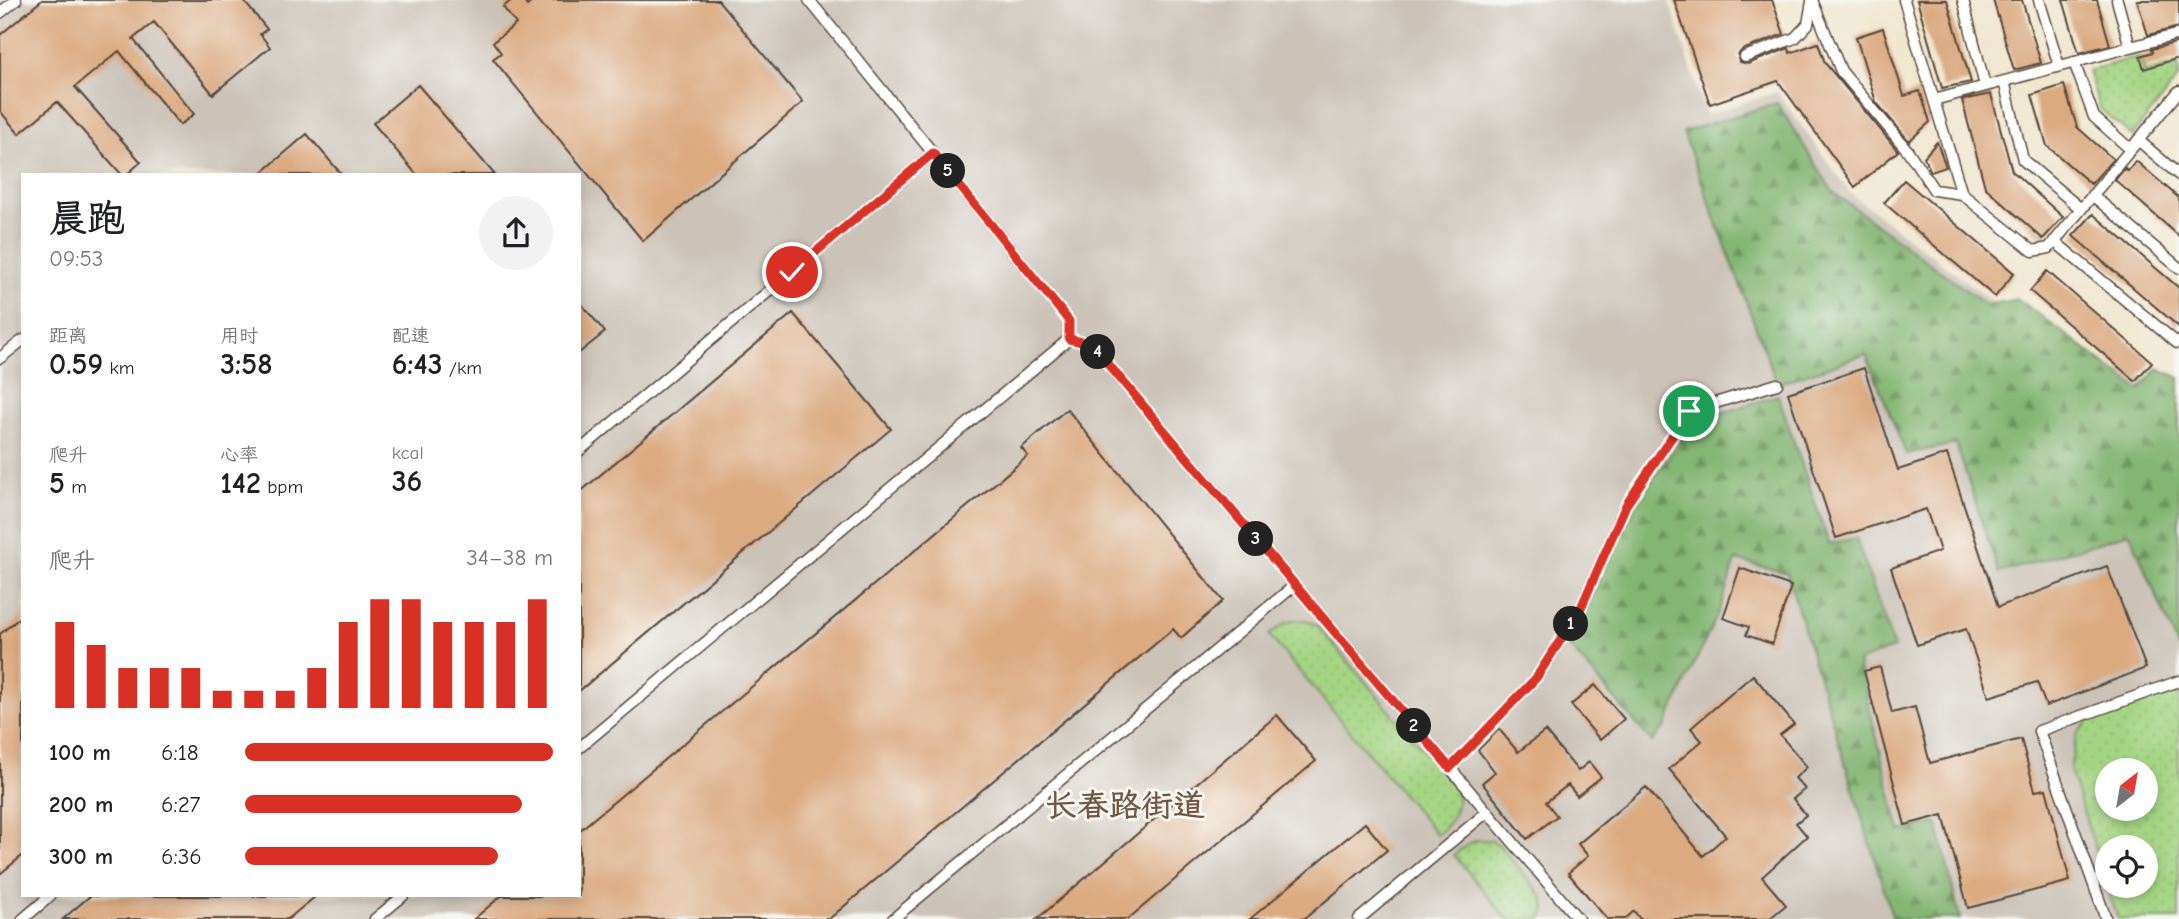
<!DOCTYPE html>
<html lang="zh">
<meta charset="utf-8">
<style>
:root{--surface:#fff;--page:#f2f2f2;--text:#202124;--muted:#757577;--accent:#d93025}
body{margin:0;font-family:"Comic Neue","LXGW WenKai TC",sans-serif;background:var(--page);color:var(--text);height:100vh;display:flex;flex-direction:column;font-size:26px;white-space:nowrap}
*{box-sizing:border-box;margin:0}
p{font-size:23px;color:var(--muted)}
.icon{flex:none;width:38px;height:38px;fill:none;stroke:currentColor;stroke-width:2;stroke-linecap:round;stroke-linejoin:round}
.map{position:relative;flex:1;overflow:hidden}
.sheet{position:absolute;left:21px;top:173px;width:560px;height:724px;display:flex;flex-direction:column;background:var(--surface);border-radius:0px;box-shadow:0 4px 10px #0003}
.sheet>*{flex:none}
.needle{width:46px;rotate:31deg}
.controls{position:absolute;left:2095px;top:758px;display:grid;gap:14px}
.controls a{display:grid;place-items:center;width:63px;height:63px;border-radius:50%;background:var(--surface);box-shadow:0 4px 10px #0003;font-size:35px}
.pin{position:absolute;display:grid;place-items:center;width:60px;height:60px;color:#fff;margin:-30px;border:4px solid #fff;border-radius:50%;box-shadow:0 2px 7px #0007}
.km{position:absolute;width:35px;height:35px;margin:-18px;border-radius:50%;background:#222;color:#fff;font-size:19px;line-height:35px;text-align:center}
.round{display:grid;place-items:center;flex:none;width:74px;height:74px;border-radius:37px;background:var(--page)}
.summary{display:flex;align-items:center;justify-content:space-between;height:119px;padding:0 28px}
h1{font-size:38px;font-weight:800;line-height:52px}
.figures{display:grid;grid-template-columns:repeat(3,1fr);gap:10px;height:119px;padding:7px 28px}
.figures div{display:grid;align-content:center}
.figures b{font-size:30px;font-weight:800}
.figures small{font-size:19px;font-weight:400}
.figures p{font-size:19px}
.chart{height:196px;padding:14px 28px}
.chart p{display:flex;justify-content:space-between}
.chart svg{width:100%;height:126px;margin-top:7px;stroke:var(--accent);stroke-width:6}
ul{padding:0 28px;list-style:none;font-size:23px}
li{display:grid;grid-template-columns:112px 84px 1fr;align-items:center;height:52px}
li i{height:18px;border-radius:9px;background:var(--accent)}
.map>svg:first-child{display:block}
</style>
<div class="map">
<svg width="2179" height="919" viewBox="0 0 2179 919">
<defs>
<pattern id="grass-dots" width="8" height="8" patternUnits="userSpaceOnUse" patternTransform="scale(1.75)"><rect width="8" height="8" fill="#a4d584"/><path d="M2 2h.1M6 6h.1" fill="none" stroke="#8eb772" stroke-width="1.8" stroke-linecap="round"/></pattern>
<pattern id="forest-firs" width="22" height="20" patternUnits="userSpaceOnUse" patternTransform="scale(1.75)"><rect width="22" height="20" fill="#83b672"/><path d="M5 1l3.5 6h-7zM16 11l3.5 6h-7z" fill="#6c945d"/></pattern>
</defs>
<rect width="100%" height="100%" fill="#f6f6f2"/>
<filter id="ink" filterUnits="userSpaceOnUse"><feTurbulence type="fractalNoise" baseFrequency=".0143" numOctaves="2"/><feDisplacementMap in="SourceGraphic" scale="14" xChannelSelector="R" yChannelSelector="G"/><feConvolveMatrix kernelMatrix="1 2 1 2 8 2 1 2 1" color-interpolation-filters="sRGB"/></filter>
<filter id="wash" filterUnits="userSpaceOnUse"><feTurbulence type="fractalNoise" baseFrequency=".00686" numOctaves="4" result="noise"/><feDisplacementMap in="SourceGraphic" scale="28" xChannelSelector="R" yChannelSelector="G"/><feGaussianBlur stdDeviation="1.57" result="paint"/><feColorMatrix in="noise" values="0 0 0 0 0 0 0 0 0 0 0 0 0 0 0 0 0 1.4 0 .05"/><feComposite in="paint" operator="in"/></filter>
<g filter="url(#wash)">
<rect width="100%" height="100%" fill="#f0e7cf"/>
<path fill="#cbc2b8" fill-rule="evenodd" d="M0 0H1669L1706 115 1777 92 1851 194 2066 358 2179 386V919H0ZM23 175H579V896H23ZM2107 770H2146V808H2107ZM2107 847H2146V886H2107Z"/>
<path fill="url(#grass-dots)" stroke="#708051" stroke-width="2" fill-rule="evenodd" d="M2139 56 2145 73 2177 64 2179 67V77L2132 136 2100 109 2088 71Z
M1297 620H1306L1317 625 1456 789C1461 810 1452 821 1437 835L1269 635 1286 623Z
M2179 686V919H2118L2107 886H2146V847H2107V885L2070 770 2077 734 2095 715ZM2107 770H2146V808H2107Z
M1478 840H1490L1499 845 1543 897 1546 910 1541 919H1507L1454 855 1469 843Z"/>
<path fill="url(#forest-firs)" stroke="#5f7048" stroke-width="2" d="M1777 103 1833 192 1986 305 2018 299 2140 390 2158 368 2179 378V649L2130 533 1999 573 1956 444 1906 454 1866 354 1777 384 1683 132Z
M1778 395 1829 544 1856 538 1894 648 1858 662 1900 831 1937 823 1960 919H1893L1787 573 1736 560 1719 611 1665 727 1652 742 1568 645 1636 504 1693 422Z"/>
<g id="blocks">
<path fill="#dcaa81" d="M42 0H243L267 29 260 34 270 47 213 94 154 22 133 39 194 114 180 125 119 51 75 87 141 162 126 175H122L57 102 19 134 0 111V35Z
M512 0H523L527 6 534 0H718L803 102 643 241 493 59 501 53 493 42 516 24 503 7Z
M1674 0H1772L1784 34 1742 50 1738 55 1740 62 1748 64 1789 48 1790 53 1818 43 1825 63 1898 151 1855 187 1778 81 1710 104Z
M1917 0H1947L1971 82 1942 88Z
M1993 0H2022L2041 63 2014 70Z
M2063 0H2097L2110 45 2079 53Z
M2137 0H2179V27L2148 35Z
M1883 28 1904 96 1920 91 1930 122 1909 141 1876 102 1856 37Z
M2179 42V58L2144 69 2140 56 2153 52 2152 49Z
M418 85 495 175H417L373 123Z
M2064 85 2077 127 2113 159 2091 184 2047 146 2032 95Z
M1991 94 2012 171 2063 217 2043 239 1985 187 1962 100Z
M307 134 342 175H259Z
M1937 142 1946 167 1931 172 1924 157Z
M2136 161 2179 198V236L2115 180 2125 168 2128 171Z
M1904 180 2014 273 1995 297 1884 203Z
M2093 214 2179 288V327L2073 236Z
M2047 271 2152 362 2135 381 2030 291Z
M579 301 605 332 579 353Z
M793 313 891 429 579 691V493Z
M1864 368 1898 470 1947 454 1998 607 2107 566 2146 668 2046 706 2037 682 1989 697 1966 629 1917 645 1891 568 1940 551 1926 509 1836 538 1788 393Z
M1067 409 1223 601 1181 638 1173 629 829 919H474L501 896H579V831L1028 456 1021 448Z
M1740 568 1791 586 1772 644 1746 635 1749 627 1723 618Z
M23 615V855L0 874V634Z
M1880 667 1892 713 1915 707 1930 763 2021 739 2035 791 2046 789 2070 881 1968 908 1943 815 1905 825 1864 671Z
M1753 675 1794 724 1780 735 1807 767 1795 778 1805 789 1793 799 1806 815 1796 823 1807 836 1762 877 1786 905 1769 919H1640L1634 911 1625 919H1607L1568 873 1588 856 1578 844 1646 787 1703 856 1726 836 1669 769 1702 741 1691 728Z
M1595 685 1624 719 1600 740 1571 705Z
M1277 715 1316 761 1128 919H1037Z
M1499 729 1518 752 1545 731 1578 771 1589 762 1601 777 1577 796 1568 785 1546 802 1557 816 1527 839 1482 783 1495 772 1478 750Z
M1365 823 1387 850 1304 919H1250Z
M90 896H316L288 919H63Z"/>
</g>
</g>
<g filter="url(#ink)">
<use href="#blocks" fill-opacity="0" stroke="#564639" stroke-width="2"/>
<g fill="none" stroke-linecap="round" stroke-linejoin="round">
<g stroke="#564639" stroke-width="13">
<path id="lane" d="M809 0 1069 321V339
M1812 0 1841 71 1908 151 1934 190 1962 194
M1904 0 1962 194 2033 251 2049 248 2179 91
M1963 0 1985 86
M2039 0 2059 66
M2117 0 2130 47
M0 13 16 0
M1745 57 1795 38 1808 24 1812 1
M2074 62 2094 117 2130 149
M2004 81 2023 160 2081 209
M1934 100 2179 34
M2138 140 2179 175
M2092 195 2179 268
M2054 241 2177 343 2179 341
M1069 339 1091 344 1578 919
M0 358 23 340
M579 451 933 153
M579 748 1069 339
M1450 768 1536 678 1580 610 1626 505 1689 411 1777 384
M23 919 50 896
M375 919 403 896
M893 919 1295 585
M1359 919 1487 812
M2106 919 2039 731 2179 681"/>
</g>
<use href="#lane" stroke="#fff" stroke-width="10"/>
</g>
</g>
<g fill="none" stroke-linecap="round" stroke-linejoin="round" filter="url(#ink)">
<g stroke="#fff" stroke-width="14">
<path id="route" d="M792 272 933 153 1069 321V339L1091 344 1450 768 1536 678 1580 610 1626 505 1689 411"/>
</g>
<use href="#route" stroke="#d93025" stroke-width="9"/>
</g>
<g text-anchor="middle" stroke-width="6" stroke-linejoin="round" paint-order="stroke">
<g font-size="32" font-weight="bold" fill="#735741" stroke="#f6f6f2">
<text x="1125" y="816">长春路街道</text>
</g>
</g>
</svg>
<div class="controls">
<a><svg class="needle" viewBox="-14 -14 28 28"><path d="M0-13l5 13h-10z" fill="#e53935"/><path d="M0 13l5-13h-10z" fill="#757577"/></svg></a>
<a><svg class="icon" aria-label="locate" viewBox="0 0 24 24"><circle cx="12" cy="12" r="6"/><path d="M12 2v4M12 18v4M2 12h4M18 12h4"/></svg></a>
</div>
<div class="pin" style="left:1689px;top:411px;background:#1e9e55"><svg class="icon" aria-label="arrive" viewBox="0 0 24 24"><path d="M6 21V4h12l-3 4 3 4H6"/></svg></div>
<div class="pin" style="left:792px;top:272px;background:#d93025"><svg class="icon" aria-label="check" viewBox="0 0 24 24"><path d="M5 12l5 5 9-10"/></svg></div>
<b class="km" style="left:1571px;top:624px">1</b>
<b class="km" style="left:1414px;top:726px">2</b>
<b class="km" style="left:1256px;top:539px">3</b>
<b class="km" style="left:1098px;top:352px">4</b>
<b class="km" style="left:948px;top:171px">5</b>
<section class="sheet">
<div class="summary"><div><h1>晨跑</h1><p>09:53</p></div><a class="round"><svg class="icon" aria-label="share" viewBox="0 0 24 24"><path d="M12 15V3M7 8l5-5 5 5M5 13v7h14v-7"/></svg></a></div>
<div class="figures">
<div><p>距离</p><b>0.59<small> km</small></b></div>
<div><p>用时</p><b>3:58</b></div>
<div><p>配速</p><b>6:43<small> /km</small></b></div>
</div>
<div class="figures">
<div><p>爬升</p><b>5<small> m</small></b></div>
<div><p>心率</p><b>142<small> bpm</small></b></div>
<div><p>kcal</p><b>36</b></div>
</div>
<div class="chart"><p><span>爬升</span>34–38 m</p>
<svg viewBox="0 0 160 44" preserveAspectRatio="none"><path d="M5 44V14M15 44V22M25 44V30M35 44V30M45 44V30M55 44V38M65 44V38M75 44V38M85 44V30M95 44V14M105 44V6M115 44V6M125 44V14M135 44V14M145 44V14M155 44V6"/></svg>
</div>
<ul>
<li><b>100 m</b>6:18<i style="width:100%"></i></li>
<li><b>200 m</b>6:27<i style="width:90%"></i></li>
<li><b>300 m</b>6:36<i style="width:82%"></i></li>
</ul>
</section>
</div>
